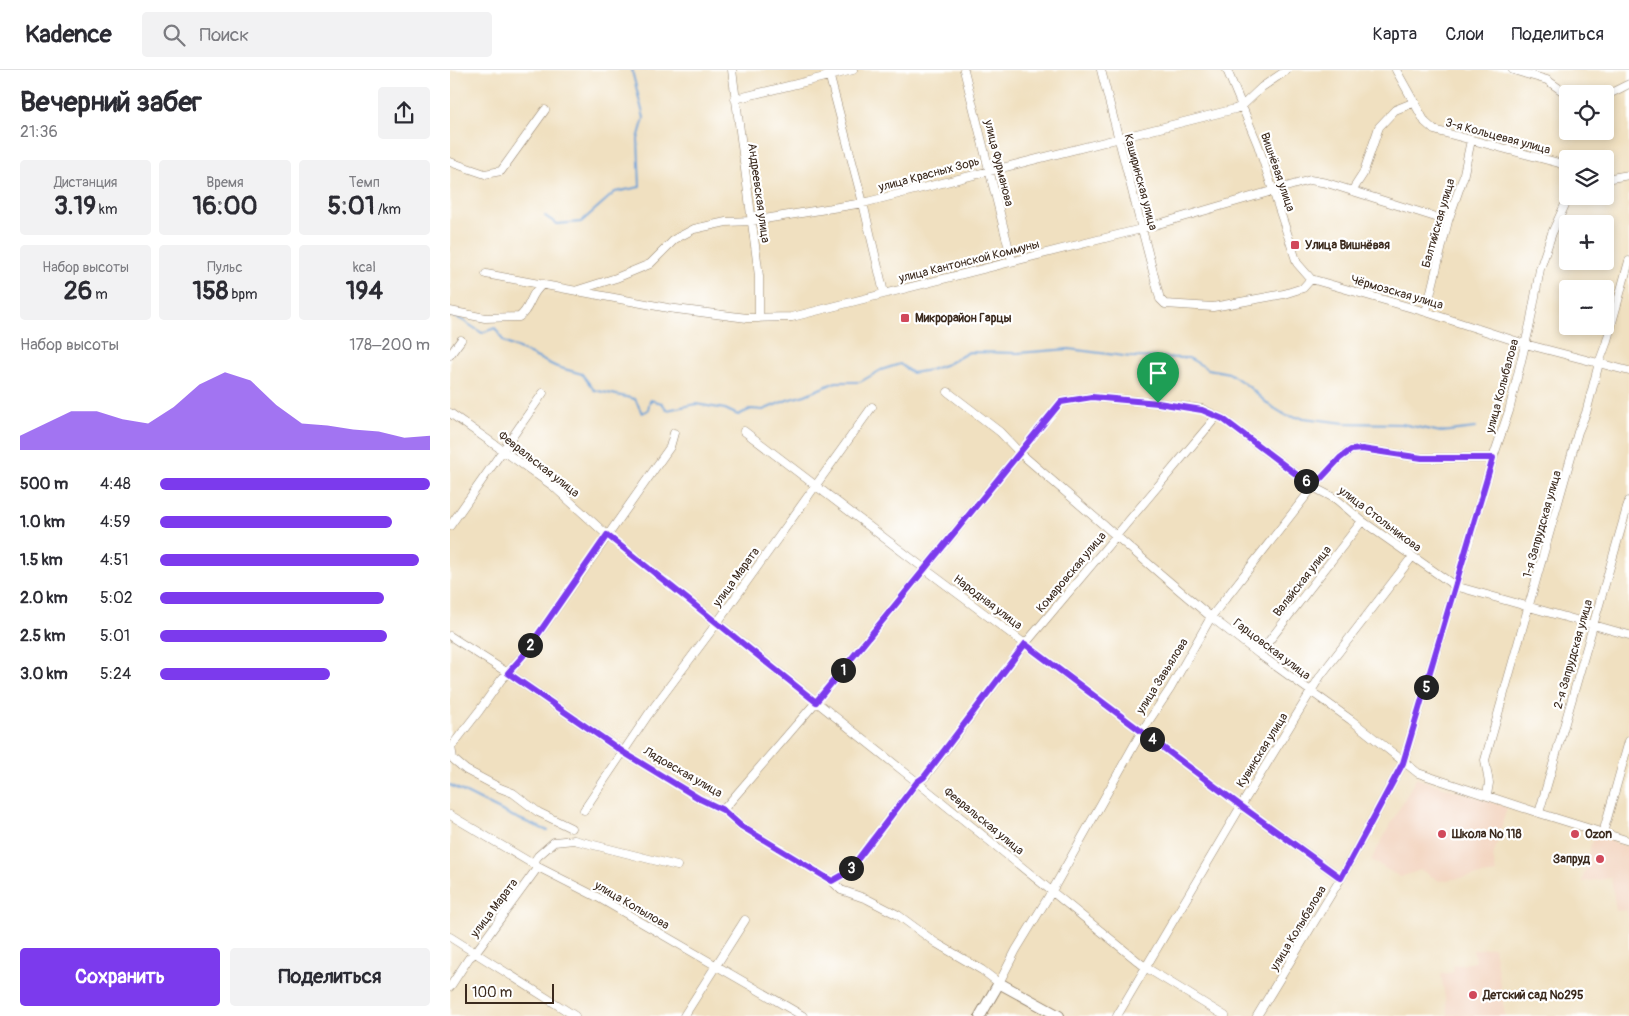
<!DOCTYPE html>
<html lang="ru">
<meta charset="utf-8">
<style>
:root{--surface:#fff;--page:#f2f2f3;--text:#2b2b33;--muted:#7c7c81;--line:#e1e1e2;--accent:#7c3aed}
body{margin:0;font-family:Pangolin,sans-serif;background:var(--page);color:var(--text);height:100vh;display:flex;flex-direction:column;font-size:19px;white-space:nowrap}
*{box-sizing:border-box;margin:0}
p{font-size:16px;color:var(--muted)}
.icon{flex:none;width:28px;height:28px;fill:none;stroke:currentColor;stroke-width:2;stroke-linecap:round;stroke-linejoin:round}
.map{position:relative;flex:1;overflow:hidden}
.panel{display:flex;flex-direction:column;background:var(--surface);width:450px}
.panel>*{flex:none}
.tools{position:absolute;left:1109px;top:15px;display:grid;gap:10px}
.tools a{display:grid;place-items:center;width:55px;height:55px;border-radius:5px;background:var(--surface);box-shadow:0 2px 8px #0003;font-size:25px}
.scale{position:absolute;left:15px;bottom:12px;width:89px;box-sizing:border-box;padding-left:5px;border:2px solid #3b2a1e;border-top:0;font-size:14px;line-height:18px;white-space:nowrap;color:#3b2a1e;-webkit-text-stroke:4px #fff;paint-order:stroke}
.pin{position:absolute;display:grid;place-items:center;width:42px;height:42px;color:#fff;margin:-51px -21px;border-radius:50% 50% 50% 0;rotate:-45deg;box-shadow:0 0 5px #0007}
.pin .icon{rotate:45deg}
.km{position:absolute;width:25px;height:25px;margin:-12px;border-radius:50%;background:#222;color:#fff;font-size:14px;line-height:25px;text-align:center}
.round{display:grid;place-items:center;flex:none;width:52px;height:52px;border-radius:5px;background:var(--page)}
.head{display:flex;align-items:center;justify-content:space-between;height:85px;padding:0 20px}
h1{font-size:28px;font-weight:700;line-height:38px}
.figures{display:grid;grid-template-columns:repeat(3,1fr);gap:8px;height:85px;padding:5px 20px}
.figures div{display:grid;align-content:center;border-radius:5px;background:var(--page);text-align:center}
.figures b{font-size:25px;font-weight:700}
.figures small{font-size:14px;font-weight:400}
.figures p{font-size:14px}
.chart{height:140px;padding:10px 20px}
.chart p{display:flex;justify-content:space-between}
.chart svg{width:100%;height:90px;margin-top:5px;fill:var(--accent);opacity:.7}
.action{display:flex;gap:10px;margin-top:auto;padding:10px 20px}
.action a{flex:1;height:58px;border-radius:5px;background:var(--accent);color:#fff;font-size:20px;font-weight:700;line-height:58px;text-align:center}
.action a+a{background:var(--page);color:var(--text)}
ul{padding:0 20px;list-style:none;font-size:16px}
li{display:grid;grid-template-columns:80px 60px 1fr;align-items:center;height:38px}
li i{height:12px;border-radius:6px;background:var(--accent)}
header{display:flex;align-items:center;gap:30px;box-sizing:border-box;height:70px;padding:0 25px;background:var(--surface);border-bottom:1px solid var(--line)}
header strong{font-size:24px}
nav{display:flex;gap:28px;margin-inline-start:auto;font-size:18px}
.search{width:350px;height:45px;background:var(--page);display:flex;align-items:center;gap:12px;box-sizing:border-box;padding:0 18px;border-radius:5px;color:var(--muted);font-size:19px}
main{display:flex;flex:1;min-height:0}
.map>svg:first-child{display:block}
</style>
<header>
<strong>Kadence</strong>
<div class="search"><svg class="icon" aria-label="search" viewBox="0 0 24 24"><circle cx="10" cy="10" r="6"/><path d="M15 15l6 6"/></svg>Поиск</div>
<nav><a>Карта</a><a>Слои</a><a>Поделиться</a></nav>
</header>
<main>
<section class="panel">
<div class="head"><div><h1>Вечерний забег</h1><p>21:36</p></div><a class="round"><svg class="icon" aria-label="share" viewBox="0 0 24 24"><path d="M12 15V3M7 8l5-5 5 5M5 13v7h14v-7"/></svg></a></div>
<div class="figures">
<div><p>Дистанция</p><b>3.19<small> km</small></b></div>
<div><p>Время</p><b>16:00</b></div>
<div><p>Темп</p><b>5:01<small> /km</small></b></div>
</div>
<div class="figures">
<div><p>Набор высоты</p><b>26<small> m</small></b></div>
<div><p>Пульс</p><b>158<small> bpm</small></b></div>
<div><p>kcal</p><b>194</b></div>
</div>
<div class="chart"><p><span>Набор высоты</span>178–200 m</p>
<svg viewBox="0 0 160 44" preserveAspectRatio="none"><path d="M0 44V37L10 31L20 25L30 25L40 29L50 31L60 23L70 12L80 6L90 10L100 22L110 31L120 32L130 34L140 35L150 38L160 37V44z"/></svg>
</div>
<ul>
<li><b>500 m</b>4:48<i style="width:100%"></i></li>
<li><b>1.0 km</b>4:59<i style="width:86%"></i></li>
<li><b>1.5 km</b>4:51<i style="width:96%"></i></li>
<li><b>2.0 km</b>5:02<i style="width:83%"></i></li>
<li><b>2.5 km</b>5:01<i style="width:84%"></i></li>
<li><b>3.0 km</b>5:24<i style="width:63%"></i></li>
</ul>
<div class="action"><a>Сохранить</a><a>Поделиться</a></div>
</section>
<div class="map">
<svg width="1179" height="946" viewBox="0 0 1179 946">
<rect width="100%" height="100%" fill="#fff"/>
<filter id="ink" filterUnits="userSpaceOnUse"><feTurbulence type="fractalNoise" baseFrequency=".02" numOctaves="2"/><feDisplacementMap in="SourceGraphic" scale="10" xChannelSelector="R" yChannelSelector="G"/><feConvolveMatrix kernelMatrix="1 2 1 2 8 2 1 2 1" color-interpolation-filters="sRGB"/></filter>
<filter id="wash" filterUnits="userSpaceOnUse"><feTurbulence type="fractalNoise" baseFrequency=".0096" numOctaves="4" result="noise"/><feDisplacementMap in="SourceGraphic" scale="20" xChannelSelector="R" yChannelSelector="G"/><feGaussianBlur stdDeviation="1.12" result="paint"/><feColorMatrix in="noise" values="0 0 0 0 0 0 0 0 0 0 0 0 0 0 0 0 0 1.4 0 .05"/><feComposite in="paint" operator="in"/></filter>
<g filter="url(#wash)">
<rect width="100%" height="100%" fill="#f0e0c0"/>
<path fill="#f3d4bf" d="M966 708 1057 737 1043 787 1046 803 989 811 971 800 950 807 921 790Z
M1143 766 1179 777V849L1177 840 1166 841 1161 808 1132 812Z
M1044 877 1055 946H998L991 904 1004 902 1003 896 1025 892 1023 880Z"/>
<g fill="none" stroke-linecap="round" stroke-linejoin="round">
<path stroke="#679ed5" stroke-width="2" d="M95 146 107 154 131 152 165 122 190 117 188 69 194 48 182 1 183 0
M0 245 12 250 32 263 45 258 54 272 107 297 132 304 144 320 185 329 192 343 198 340 200 330 212 333 217 340 246 334 275 339 288 345 301 339 313 340 337 330 355 325 386 312H410L431 300 450 294 462 303 480 300 497 294 519 282 568 283 619 279 681 287 739 288 758 299 779 303 798 316 819 335 837 346 895 353 952 354 991 362 1025 358
M0 715 62 746 98 761"/>
</g>
</g>
<g filter="url(#ink)">
<g fill="none" stroke-linecap="round" stroke-linejoin="round">
<g stroke="#96856f" stroke-width="9">
<path id="minor" d="M282 0 309 206V248
M378 0 413 133 434 223
M514 0 562 191
M651 0 710 229 715 234 763 237 834 224 853 218 861 209
M777 0 808 75 847 193 861 209 976 242 1075 274 1179 301
M946 0 975 52 984 60 1109 93 1118 98
M1063 0 1097 10 1118 25
M1155 26 1179 14
M285 29 403 0
M0 92 35 104 51 101 95 40
M1155 109 1179 105
M902 121 913 104 929 57 945 40 965 32
M36 204 218 238 297 248 342 247 691 159 860 110 877 113 998 151
M128 220 166 208 200 194 225 169 244 159 276 152 302 151 413 133 785 39 792 36 812 17 837 0
M0 241 35 248 69 247C81 239 79 224 93 214
M976 242 998 151 1013 108 1021 70
M0 285 11 270
M498 322 550 362 569 382 715 508 761 547 809 584 901 650 968 703 1089 743 1179 771
M0 343 103 416 157 465 467 712 695 897 775 946
M294 361 475 499 791 736 891 808
M0 456 93 323
M0 566 58 603 173 682 250 729 273 740 291 756 382 811 391 820 417 829 448 845 486 873 532 900 549 913 566 880 602 821 692 661 720 619 761 547 863 417 890 388 901 380 912 379 972 388H1043
M809 584 912 451
M1037 725 1039 713 1035 690 1128 362 1136 343 1149 293 1156 274 1179 191
M134 740 198 645 267 553 422 337
M273 740 366 632 611 332 642 327 708 333 752 339 773 349 863 417 886 429 912 451 1005 516 1179 565
M1089 743 1179 431
M0 745 88 797 151 829 353 946
M121 758 88 742 63 723 50 718 16 700 3 689 1 677 29 641 51 610 73 586 220 377 224 363
M1153 763 1179 671
M83 793 88 786 104 772 124 770 227 796
M382 811 398 802 467 712 475 707 575 574 767 346
M0 867 125 946
M0 917 19 888 25 883 88 797
M234 946 295 850
M667 946 791 736 871 605 962 487
M807 946 891 808 953 693 1043 388 1059 341 1080 254 1090 199 1102 163 1119 126"/>
</g>
<g stroke="#96856f" stroke-width="12">
<path id="major" d="M530 946 549 913 609 946"/>
</g>
<use href="#minor" stroke="#fff" stroke-width="8"/>
<use href="#major" stroke="#fff" stroke-width="10"/>
</g>
</g>
<g fill="none" stroke-linecap="round" stroke-linejoin="round" filter="url(#ink)">
<g stroke="#fff" stroke-width="10">
<path id="route" d="M642 327 708 333 752 340 773 349 863 417 890 388 901 380 912 379 972 388H1043L953 693 891 808 791 736 575 574 474 707 467 712 398 802 382 811 291 756 273 740 250 729 173 682 58 603 73 586 157 465 366 632 611 332Z"/>
</g>
<use href="#route" stroke="#7c3aed" stroke-width="6"/>
</g>
<g fill="#d1495b" stroke="#fff" stroke-width="2">
<rect x="840" y="170" width="10" height="10" rx="2.5"/>
<rect x="450" y="243" width="10" height="10" rx="2.5"/>
<circle cx="992" cy="764" r="5"/>
<circle cx="1125" cy="764" r="5"/>
<circle cx="1150" cy="789" r="5"/>
<circle cx="1023" cy="925" r="5"/>
</g>
<g text-anchor="middle" stroke-width="4.5" stroke-linejoin="round" paint-order="stroke">
<g font-size="12" fill="#3b2a1e" stroke="#fff">
<text transform="translate(1048 66) rotate(15)" y="4">3-я Кольцевая улица</text>
<text transform="translate(549 93) rotate(76)" y="4">улица Фурманова</text>
<text transform="translate(828 102) rotate(71)" y="4">Вишнёвая улица</text>
<text transform="translate(479 104) rotate(-15)" y="4">улица Красных Зорь</text>
<text transform="translate(691 112) rotate(75)" y="4">Каширинская улица</text>
<text transform="translate(309 123) rotate(82)" y="4">Андреевская улица</text>
<text transform="translate(988 153) rotate(-74)" y="4">Балтийская улица</text>
<text transform="translate(519 191) rotate(-14)" y="4">улица Кантонской Коммуны</text>
<text transform="translate(947 222) rotate(16)" y="4">Чёрмозская улица</text>
<text transform="translate(1052 316) rotate(-75)" y="4">улица Колыбалова</text>
<text transform="translate(89 394) rotate(38)" y="4">Февральская улица</text>
<text transform="translate(930 449) rotate(37)" y="4">улица Стольникова</text>
<text transform="translate(1092 454) rotate(-74)" y="4">1-я Запрудская улица</text>
<text transform="translate(621 502) rotate(-50)" y="4">Комаровская улица</text>
<text transform="translate(286 507) rotate(-54)" y="4">улица Марата</text>
<text transform="translate(852 511) rotate(-52)" y="4">Валайская улица</text>
<text transform="translate(538 532) rotate(37)" y="4">Народная улица</text>
<text transform="translate(822 579) rotate(37)" y="4">Гарцовская улица</text>
<text transform="translate(1123 584) rotate(-74)" y="4">2-я Запрудская улица</text>
<text transform="translate(712 606) rotate(-58)" y="4">улица Завьялова</text>
<text transform="translate(812 680) rotate(-58)" y="4">Кувинская улица</text>
<text transform="translate(233 702) rotate(30)" y="4">Лядовская улица</text>
<text transform="translate(534 751) rotate(39)" y="4">Февральская улица</text>
<text transform="translate(182 835) rotate(30)" y="4">улица Копылова</text>
<text transform="translate(44 838) rotate(-53)" y="4">улица Марата</text>
<text transform="translate(848 858) rotate(-59)" y="4">улица Колыбалова</text>
</g>
<g font-size="12" font-weight="bold" fill="#3b2a1e" stroke="#fff" text-anchor="start">
<text x="855" y="179">Улица Вишнёвая</text>
<text x="465" y="252">Микрорайон Гарцы</text>
<text x="1002" y="768">Школа № 118</text>
<text x="1135" y="768">Ozon</text>
<text x="1140" y="793" text-anchor="end">Запруд</text>
<text x="1033" y="929">Детский сад №295</text>
</g>
</g>
</svg>
<div class="tools">
<a><svg class="icon" aria-label="locate" viewBox="0 0 24 24"><circle cx="12" cy="12" r="6"/><path d="M12 2v4M12 18v4M2 12h4M18 12h4"/></svg></a>
<a><svg class="icon" aria-label="layers" viewBox="0 0 24 24"><path d="M12 4l9 5-9 5-9-5zM3 14l9 5 9-5"/></svg></a>
<a>+</a>
<a>−</a>
</div>
<div class="scale">100 m</div>
<div class="pin" style="left:708px;top:333px;background:#1e9e55"><svg class="icon" aria-label="arrive" viewBox="0 0 24 24"><path d="M6 21V4h12l-3 4 3 4H6"/></svg></div>
<b class="km" style="left:393px;top:600px">1</b>
<b class="km" style="left:80px;top:575px">2</b>
<b class="km" style="left:401px;top:798px">3</b>
<b class="km" style="left:702px;top:669px">4</b>
<b class="km" style="left:976px;top:617px">5</b>
<b class="km" style="left:856px;top:411px">6</b>
</div>
</main>
